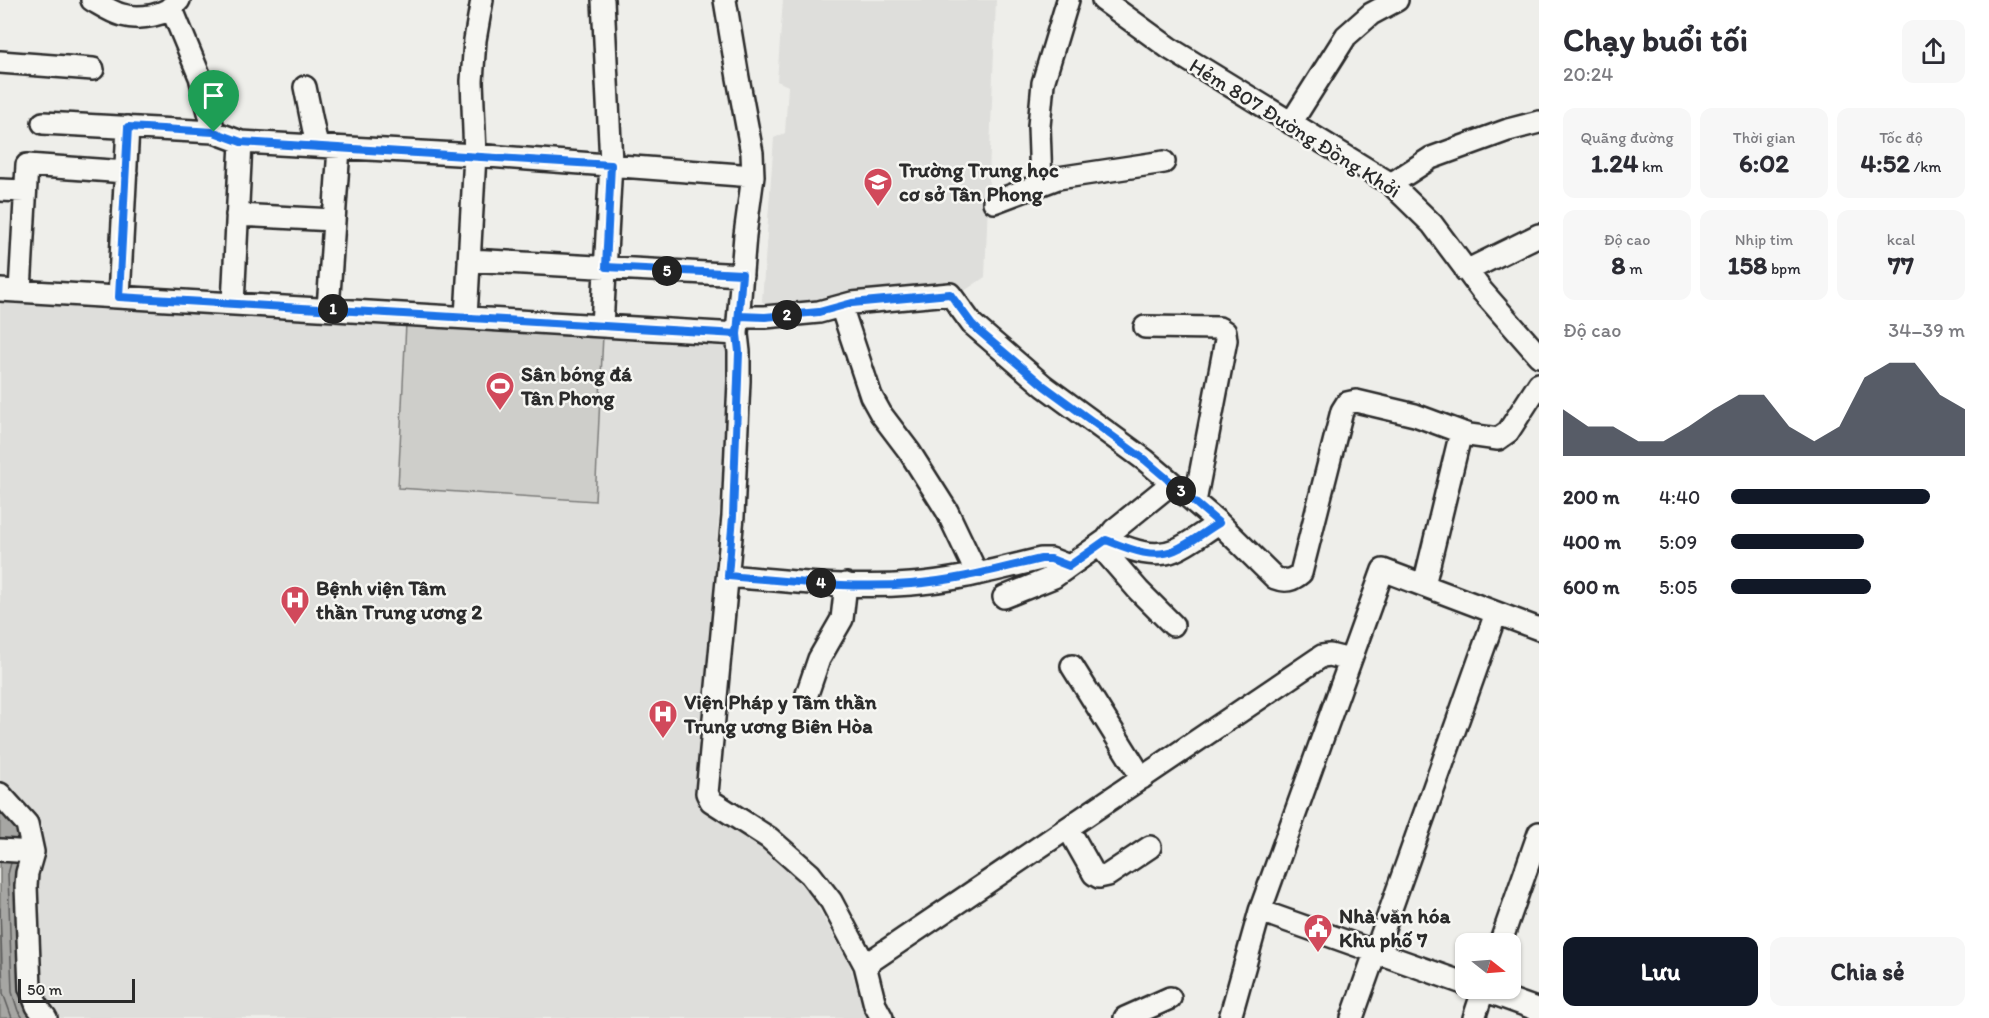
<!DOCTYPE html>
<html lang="vi">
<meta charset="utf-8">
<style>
:root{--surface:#fff;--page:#f7f7f7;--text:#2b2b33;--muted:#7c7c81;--accent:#111827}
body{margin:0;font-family:Itim,sans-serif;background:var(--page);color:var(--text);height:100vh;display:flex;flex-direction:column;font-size:22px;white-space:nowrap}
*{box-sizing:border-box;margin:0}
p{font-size:20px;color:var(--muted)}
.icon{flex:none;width:33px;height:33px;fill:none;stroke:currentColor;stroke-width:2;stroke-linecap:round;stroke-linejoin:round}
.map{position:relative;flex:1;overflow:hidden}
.details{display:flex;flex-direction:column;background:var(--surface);width:450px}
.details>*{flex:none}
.needle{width:39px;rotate:107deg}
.buttons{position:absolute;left:1455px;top:933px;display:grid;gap:12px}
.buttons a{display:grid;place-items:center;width:66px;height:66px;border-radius:12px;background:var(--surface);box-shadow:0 2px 4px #0004;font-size:30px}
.scale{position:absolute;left:18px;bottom:15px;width:117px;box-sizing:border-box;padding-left:6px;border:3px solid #2b2b2b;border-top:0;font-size:16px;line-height:21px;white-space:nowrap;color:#2b2b2b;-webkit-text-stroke:4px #f6f6f2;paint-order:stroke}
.pin{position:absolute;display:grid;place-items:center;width:51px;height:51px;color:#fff;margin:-62px -26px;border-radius:50% 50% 50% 0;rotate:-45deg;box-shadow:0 0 6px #0007}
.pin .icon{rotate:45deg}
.km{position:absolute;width:30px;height:30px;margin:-15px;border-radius:50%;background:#222;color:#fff;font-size:16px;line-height:30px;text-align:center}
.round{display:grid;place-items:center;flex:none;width:63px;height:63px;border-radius:12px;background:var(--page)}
.overview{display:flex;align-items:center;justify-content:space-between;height:102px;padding:0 24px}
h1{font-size:33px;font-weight:700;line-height:45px}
.stats{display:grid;grid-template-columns:repeat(3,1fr);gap:9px;height:102px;padding:6px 24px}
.stats div{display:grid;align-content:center;border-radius:12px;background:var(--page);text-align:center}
.stats b{font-size:26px;font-weight:700}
.stats small{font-size:16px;font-weight:400}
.stats p{font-size:16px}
.chart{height:168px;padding:12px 24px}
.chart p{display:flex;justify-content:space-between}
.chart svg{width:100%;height:108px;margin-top:6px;fill:var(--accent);opacity:.7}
.cta{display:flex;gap:12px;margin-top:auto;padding:12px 24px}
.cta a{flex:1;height:69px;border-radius:12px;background:var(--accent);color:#fff;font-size:24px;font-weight:700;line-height:69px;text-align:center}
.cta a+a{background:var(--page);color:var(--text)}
ul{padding:0 24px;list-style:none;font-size:20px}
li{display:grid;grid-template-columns:96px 72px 1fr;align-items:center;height:45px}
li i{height:15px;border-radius:8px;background:var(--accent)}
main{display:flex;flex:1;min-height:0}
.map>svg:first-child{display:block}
</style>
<main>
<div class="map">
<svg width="1539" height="1018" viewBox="0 0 1539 1018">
<rect width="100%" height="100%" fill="#eeeeea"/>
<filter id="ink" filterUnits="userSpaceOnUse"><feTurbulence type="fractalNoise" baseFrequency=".0167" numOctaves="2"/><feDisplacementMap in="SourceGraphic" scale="12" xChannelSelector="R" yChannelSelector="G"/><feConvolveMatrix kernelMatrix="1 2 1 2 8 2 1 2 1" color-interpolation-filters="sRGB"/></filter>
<g filter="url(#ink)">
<path fill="#dededb" d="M783 0H996L985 277 957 296 770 311 762 301 774 138 785 133 788 86 777 81Z
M0 301 406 323 398 488 595 501 603 335 721 340 728 344 731 355 697 805 770 853 810 894 849 962 866 1018H0Z"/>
<path fill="#cececa" stroke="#7c7c7a" stroke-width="1.5" d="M406 323 603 335 595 501 398 488Z"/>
<path fill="#a6a6a3" stroke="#757573" stroke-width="1.5" d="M0 802 21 827 39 1018H0Z"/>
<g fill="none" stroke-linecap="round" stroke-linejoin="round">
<path stroke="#5c5c5b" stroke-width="1.5" d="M11 863 8 874 12 992 18 1011 23 1018
M0 908 3 993 12 1018"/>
<g stroke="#2b2b2b" stroke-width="26">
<path id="minor" d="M92 0C101 5 111 12 122 15 140 20 167 16 179 0
M725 0 738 78 752 153 753 176 745 235 737 334 739 352V381L733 516 707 793 711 801 769 838 810 874 831 901 865 965 875 1005 882 1018
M1103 0 1169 48 1391 184 1432 224 1482 291 1539 356
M171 7 200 77 214 132
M0 62 93 69
M305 87 317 146
M43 123 214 132 241 142 475 155 753 176
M1291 123 1346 36 1371 14 1397 0
M1041 183 1039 126 1043 83 1068 0
M1391 184 1431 158 1508 130 1539 122
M0 190 25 191
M994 202 1058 178 1164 162
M237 215 334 220
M469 260 742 275
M1466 271 1539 235
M0 290 737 334
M20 291 27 165 126 172
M119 297 128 127
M233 304 241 142
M841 306 871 396 881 414 909 451 947 511 977 574
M328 309 339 148
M466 317 475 155 472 81 475 40 482 0
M739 317H765L819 312 852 303 950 294 972 324 1044 386 1145 460 1219 523 1275 578C1285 582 1292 581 1301 573L1342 411 1347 403 1356 401 1415 415 1469 435 1498 439 1508 432 1539 384
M602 326 611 163 603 0
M1145 327 1219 328 1225 332 1226 340 1195 502
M1106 540C1127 548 1152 560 1175 550 1190 544 1205 531 1219 523
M1099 545 1139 591 1173 625
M728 576C788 581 850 589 911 584 955 581 998 569 1041 559H1051L1069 566
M1424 585 1461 432
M1004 597 1054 577 1106 540 1114 530 1172 483
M1072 666 1142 778
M807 694 819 659 842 619 846 584
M0 794 27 824 33 852 27 873 26 886 30 988 37 1006 46 1018
M1068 828 1094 874 1099 877 1108 875 1150 847
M0 850 33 852
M1260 911 1466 984
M1500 944 1539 833
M865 965 1322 656 1330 655 1350 660
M1478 988 1539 1010
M1125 1018 1170 998
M1230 1018 1260 911 1383 570 1539 629
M1352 1018 1496 613
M1474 1018 1484 988"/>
</g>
<use href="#minor" stroke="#f6f6f2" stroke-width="21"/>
</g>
</g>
<g fill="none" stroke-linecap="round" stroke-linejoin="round" filter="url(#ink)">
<g stroke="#fff" stroke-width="12">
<path id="route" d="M214 132 128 127 119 297 737 334 739 316 765 317 819 312 852 303 950 294 972 324 979 331 1044 386 1145 460 1219 523C1205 531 1190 544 1175 550 1152 560 1127 548 1106 540L1069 566 1051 559H1041C998 569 955 581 911 584 850 589 788 581 728 576L733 516 739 352 737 334 742 274 606 267 611 165 241 142 214 132"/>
</g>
<use href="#route" stroke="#1a73e8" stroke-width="8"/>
</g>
<defs>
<g id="school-pin" transform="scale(1.5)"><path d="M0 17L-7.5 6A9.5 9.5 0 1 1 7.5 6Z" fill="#d1495b" stroke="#f6f6f2"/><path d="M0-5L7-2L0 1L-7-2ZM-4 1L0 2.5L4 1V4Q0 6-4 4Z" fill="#fff"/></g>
<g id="stadium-pin" transform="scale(1.5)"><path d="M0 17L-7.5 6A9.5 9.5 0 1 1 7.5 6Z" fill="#d1495b" stroke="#f6f6f2"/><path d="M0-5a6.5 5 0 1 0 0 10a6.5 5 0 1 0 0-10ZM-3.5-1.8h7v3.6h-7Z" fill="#fff"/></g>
<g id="hospital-pin" transform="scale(1.5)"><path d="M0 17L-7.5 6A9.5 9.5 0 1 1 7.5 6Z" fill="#d1495b" stroke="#f6f6f2"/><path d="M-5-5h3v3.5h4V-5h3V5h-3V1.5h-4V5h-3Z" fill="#fff"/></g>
<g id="civic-pin" transform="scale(1.5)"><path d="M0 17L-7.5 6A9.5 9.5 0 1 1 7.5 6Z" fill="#d1495b" stroke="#f6f6f2"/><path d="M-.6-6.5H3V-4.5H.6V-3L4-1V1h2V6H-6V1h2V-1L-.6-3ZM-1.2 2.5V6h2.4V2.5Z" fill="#fff"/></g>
</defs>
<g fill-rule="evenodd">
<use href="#school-pin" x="878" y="182"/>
<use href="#stadium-pin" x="500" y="386"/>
<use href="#hospital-pin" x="295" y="600"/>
<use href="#hospital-pin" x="663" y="714"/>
<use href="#civic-pin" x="1318" y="928"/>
</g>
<g text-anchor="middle" stroke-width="5" stroke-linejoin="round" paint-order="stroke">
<g font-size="21" fill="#2b2b2b" stroke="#f6f6f2">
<text transform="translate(1295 128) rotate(32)" y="7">Hẻm 807 Đường Đồng Khởi</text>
</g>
<g font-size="21" font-weight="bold" fill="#2b2b2b" stroke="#f6f6f2" text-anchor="start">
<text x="899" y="177">Trường Trung học<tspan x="899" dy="24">cơ sở Tân Phong</tspan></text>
<text x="521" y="381">Sân bóng đá<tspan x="521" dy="24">Tân Phong</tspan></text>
<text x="316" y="595">Bệnh viện Tâm<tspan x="316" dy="24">thần Trung ương 2</tspan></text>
<text x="684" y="709">Viện Pháp y Tâm thần<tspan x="684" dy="24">Trung ương Biên Hòa</tspan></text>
<text x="1339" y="923">Nhà văn hóa<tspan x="1339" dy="24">Khu phố 7</tspan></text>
</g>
</g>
</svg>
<div class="buttons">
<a><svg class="needle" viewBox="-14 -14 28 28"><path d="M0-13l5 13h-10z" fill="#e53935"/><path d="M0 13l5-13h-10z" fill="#7c7c81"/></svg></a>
</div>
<div class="scale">50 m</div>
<div class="pin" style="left:214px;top:132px;background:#1e9e55"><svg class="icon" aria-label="arrive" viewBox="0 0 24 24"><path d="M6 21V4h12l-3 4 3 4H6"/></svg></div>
<b class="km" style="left:333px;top:309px">1</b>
<b class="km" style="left:787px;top:315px">2</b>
<b class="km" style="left:1181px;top:491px">3</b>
<b class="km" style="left:821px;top:583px">4</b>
<b class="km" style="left:667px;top:271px">5</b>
</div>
<section class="details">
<div class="overview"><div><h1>Chạy buổi tối</h1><p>20:24</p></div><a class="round"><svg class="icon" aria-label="share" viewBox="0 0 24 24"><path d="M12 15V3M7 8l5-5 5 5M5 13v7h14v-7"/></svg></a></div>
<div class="stats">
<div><p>Quãng đường</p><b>1.24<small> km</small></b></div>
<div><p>Thời gian</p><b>6:02</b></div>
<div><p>Tốc độ</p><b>4:52<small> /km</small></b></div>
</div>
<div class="stats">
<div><p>Độ cao</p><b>8<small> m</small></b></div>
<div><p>Nhịp tim</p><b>158<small> bpm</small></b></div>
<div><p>kcal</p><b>77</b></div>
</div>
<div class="chart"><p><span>Độ cao</span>34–39 m</p>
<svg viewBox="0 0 160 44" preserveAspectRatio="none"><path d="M0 44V25L10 32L20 32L30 38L40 38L50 32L60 25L70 19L80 19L90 32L100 38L110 32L120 12L130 6L140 6L150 19L160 25V44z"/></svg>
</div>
<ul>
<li><b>200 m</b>4:40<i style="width:85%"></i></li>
<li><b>400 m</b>5:09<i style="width:57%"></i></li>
<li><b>600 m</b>5:05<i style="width:60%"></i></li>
</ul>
<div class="cta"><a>Lưu</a><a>Chia sẻ</a></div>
</section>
</main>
